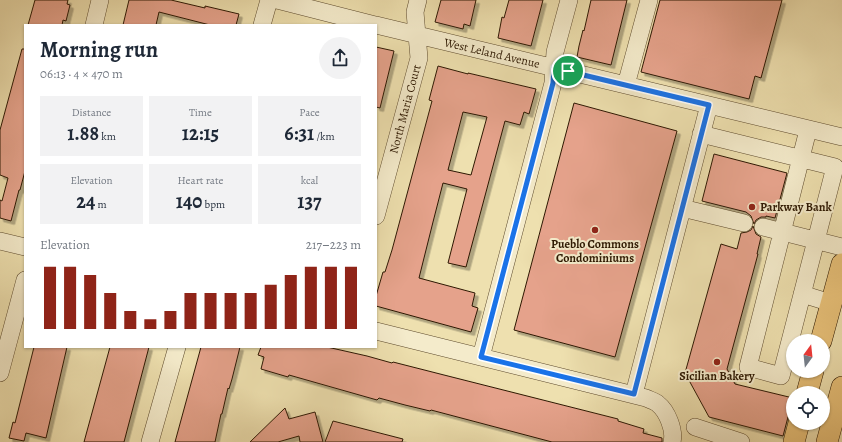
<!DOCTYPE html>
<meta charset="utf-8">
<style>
:root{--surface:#fff;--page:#f2f2f3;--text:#1f2937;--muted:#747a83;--accent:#8f2418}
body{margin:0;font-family:Alegreya,serif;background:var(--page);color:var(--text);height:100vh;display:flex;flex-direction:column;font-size:15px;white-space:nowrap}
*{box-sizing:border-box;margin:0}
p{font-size:13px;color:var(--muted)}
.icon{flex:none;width:22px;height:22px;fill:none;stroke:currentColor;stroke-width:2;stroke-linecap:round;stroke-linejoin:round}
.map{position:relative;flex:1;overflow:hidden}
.sheet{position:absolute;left:24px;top:24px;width:353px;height:324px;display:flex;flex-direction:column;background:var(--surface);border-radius:0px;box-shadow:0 1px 3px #0004}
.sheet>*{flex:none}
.needle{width:26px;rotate:15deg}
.buttons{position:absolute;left:786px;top:334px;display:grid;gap:8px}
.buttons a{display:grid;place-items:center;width:44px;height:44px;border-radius:50%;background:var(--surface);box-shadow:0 1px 3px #0004;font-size:20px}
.pin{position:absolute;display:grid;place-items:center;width:34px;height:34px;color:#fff;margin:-17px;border:2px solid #fff;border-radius:50%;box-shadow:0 1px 4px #0007}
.round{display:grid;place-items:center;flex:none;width:42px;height:42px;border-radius:21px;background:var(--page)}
.overview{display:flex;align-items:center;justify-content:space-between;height:68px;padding:0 16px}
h1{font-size:22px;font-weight:600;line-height:30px}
.figures{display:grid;grid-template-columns:repeat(3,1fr);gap:6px;height:68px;padding:4px 16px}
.figures div{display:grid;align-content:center;border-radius:0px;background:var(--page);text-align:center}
.figures b{font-size:20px;font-weight:600}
.figures small{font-size:11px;font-weight:400}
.figures p{font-size:11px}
.chart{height:112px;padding:8px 16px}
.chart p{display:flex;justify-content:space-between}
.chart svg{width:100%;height:72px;margin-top:4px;stroke:var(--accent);stroke-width:6}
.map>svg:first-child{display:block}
</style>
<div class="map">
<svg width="842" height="442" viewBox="0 0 842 442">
<defs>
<filter id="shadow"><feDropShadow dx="3.5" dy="3.5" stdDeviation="0" flood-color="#0004"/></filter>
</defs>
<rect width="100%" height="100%" fill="#eee0af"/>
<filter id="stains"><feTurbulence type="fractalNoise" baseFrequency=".005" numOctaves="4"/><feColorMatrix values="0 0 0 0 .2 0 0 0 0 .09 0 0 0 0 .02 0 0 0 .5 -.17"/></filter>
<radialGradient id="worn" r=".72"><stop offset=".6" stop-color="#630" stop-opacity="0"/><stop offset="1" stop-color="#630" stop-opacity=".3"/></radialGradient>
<path fill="#e5a28b" stroke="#2d1802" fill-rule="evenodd" filter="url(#shadow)" d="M35 0H68L67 4 70 5 66 21 63 20 62 25H28Z
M129 0H171L205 8V6L239 14 236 25H210L159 12 156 25H123Z
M441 0H476L470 26 464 24 463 29 435 22Z
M509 0H543L531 46 498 38 502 17 504 18Z
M591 0H627L611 65 577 57 579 46 583 30 584 31Z
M660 0H782L761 78 755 76 749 99 641 72Z
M376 47 394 51 380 108 376 107Z
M22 49H25V171L20 190H19L11 221 0 218V200L2 201 8 178 0 175V130Z
M438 66 468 74V73L536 89 529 114 524 112 520 125 505 121 466 267 448 263 467 189 443 183 433 222 419 278 475 293 472 306 478 308 471 332 376 306V296L383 272H385L392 250 432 101 429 100ZM463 112 487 117 471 175 448 170Z
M574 103 677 131 615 357 514 330Z
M714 154 787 173 775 218 766 216V217H761L756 220 754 224 751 216 746 212 702 201Z
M753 226 756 234 761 237 757 254H758L727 369 735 384 793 398 783 436 709 417 685 373 721 244 737 249 741 233 747 232 751 230Z
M34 347H67L46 438 26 433 24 441 9 438 13 422 15 423Z
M110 347H149L124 442H84Z
M201 347H240L232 379 229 389 228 388 222 414H221L215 442H175Z
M261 347H327L367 356 392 363 393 362 444 375 618 419V421L644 429 643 433 662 438V442H552L431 410 430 411 405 405 379 398 377 400 289 375 288 377 261 369 264 357 258 355Z
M285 408 289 419 315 412 323 442H300L299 436 278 442H250Z
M333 421 403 439 402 442H325Z"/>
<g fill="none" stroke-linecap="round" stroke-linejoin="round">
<g stroke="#5d4a2d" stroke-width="18">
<path id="minor" d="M277 0 375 25
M94 25 100 0
M262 25 269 0
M376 25 842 137
M626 85 649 0
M701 134 835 167 781 376 748 367C768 288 788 209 808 130
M682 208 744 223
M376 216 419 58 415 12 418 0
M763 227 842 247
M0 241 25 247
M802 294 831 303
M376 331 646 398C650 400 655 401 658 404 667 411 675 430 672 442
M481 357 553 83 555 52 569 0
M0 373 25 280
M634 394 709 105
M695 427 741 442
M150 442 177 347"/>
</g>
<g stroke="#2d1802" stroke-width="22">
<path id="major" d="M821 341 842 264
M807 393 813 371
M794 442 799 423
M827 442 842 387"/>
</g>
<use href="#minor" stroke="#f4ebcb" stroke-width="17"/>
<use href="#major" stroke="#e7c078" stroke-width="21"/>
</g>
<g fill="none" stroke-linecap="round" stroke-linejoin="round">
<g stroke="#fff" stroke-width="8">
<path id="route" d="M554 68 709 105 634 394 481 357 553 83Z"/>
</g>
<use href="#route" stroke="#1a73e8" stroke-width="5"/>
</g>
<g fill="#8f2418" stroke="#f4ebcb" stroke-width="1.5">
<circle cx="752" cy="207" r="4"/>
<circle cx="595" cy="230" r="4"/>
<circle cx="717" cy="362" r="4"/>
</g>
<g text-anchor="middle" stroke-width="4" stroke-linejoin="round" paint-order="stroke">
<g font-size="12" fill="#2d1802" stroke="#f4ebcb">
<text transform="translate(492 53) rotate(13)" y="4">West Leland Avenue</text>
<text transform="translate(405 109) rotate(-75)" y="4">North Maria Court</text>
</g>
<g font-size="12" font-weight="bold" fill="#2d1802" stroke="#f4ebcb">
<text x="760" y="211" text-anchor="start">Parkway Bank</text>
<text x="595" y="248">Pueblo Commons<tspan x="595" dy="14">Condominiums</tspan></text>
<text x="717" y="380">Sicilian Bakery</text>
</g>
</g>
<rect width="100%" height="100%" filter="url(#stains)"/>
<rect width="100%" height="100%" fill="url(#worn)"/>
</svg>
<div class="buttons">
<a><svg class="needle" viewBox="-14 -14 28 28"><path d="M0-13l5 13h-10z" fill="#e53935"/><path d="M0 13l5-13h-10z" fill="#747a83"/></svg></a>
<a><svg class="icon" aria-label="locate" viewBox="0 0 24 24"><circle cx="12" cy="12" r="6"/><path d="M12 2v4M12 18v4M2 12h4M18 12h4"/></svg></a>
</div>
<div class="pin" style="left:568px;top:71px;background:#1e9e55"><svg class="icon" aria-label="arrive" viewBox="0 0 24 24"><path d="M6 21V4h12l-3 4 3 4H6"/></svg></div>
<section class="sheet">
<div class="overview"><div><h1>Morning run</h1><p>06:13 · 4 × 470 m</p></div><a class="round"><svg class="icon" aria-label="share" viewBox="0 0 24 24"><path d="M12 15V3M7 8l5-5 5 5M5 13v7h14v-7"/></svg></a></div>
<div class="figures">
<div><p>Distance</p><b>1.88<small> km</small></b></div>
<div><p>Time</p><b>12:15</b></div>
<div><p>Pace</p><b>6:31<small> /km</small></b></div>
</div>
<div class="figures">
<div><p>Elevation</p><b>24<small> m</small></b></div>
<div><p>Heart rate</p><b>140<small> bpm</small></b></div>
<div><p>kcal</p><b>137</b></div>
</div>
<div class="chart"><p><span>Elevation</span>217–223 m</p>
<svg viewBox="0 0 160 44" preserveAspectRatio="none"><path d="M5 44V6M15 44V6M25 44V11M35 44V22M45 44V33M55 44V38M65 44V33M75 44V22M85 44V22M95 44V22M105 44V22M115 44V17M125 44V11M135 44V6M145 44V6M155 44V6"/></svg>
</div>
</section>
</div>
